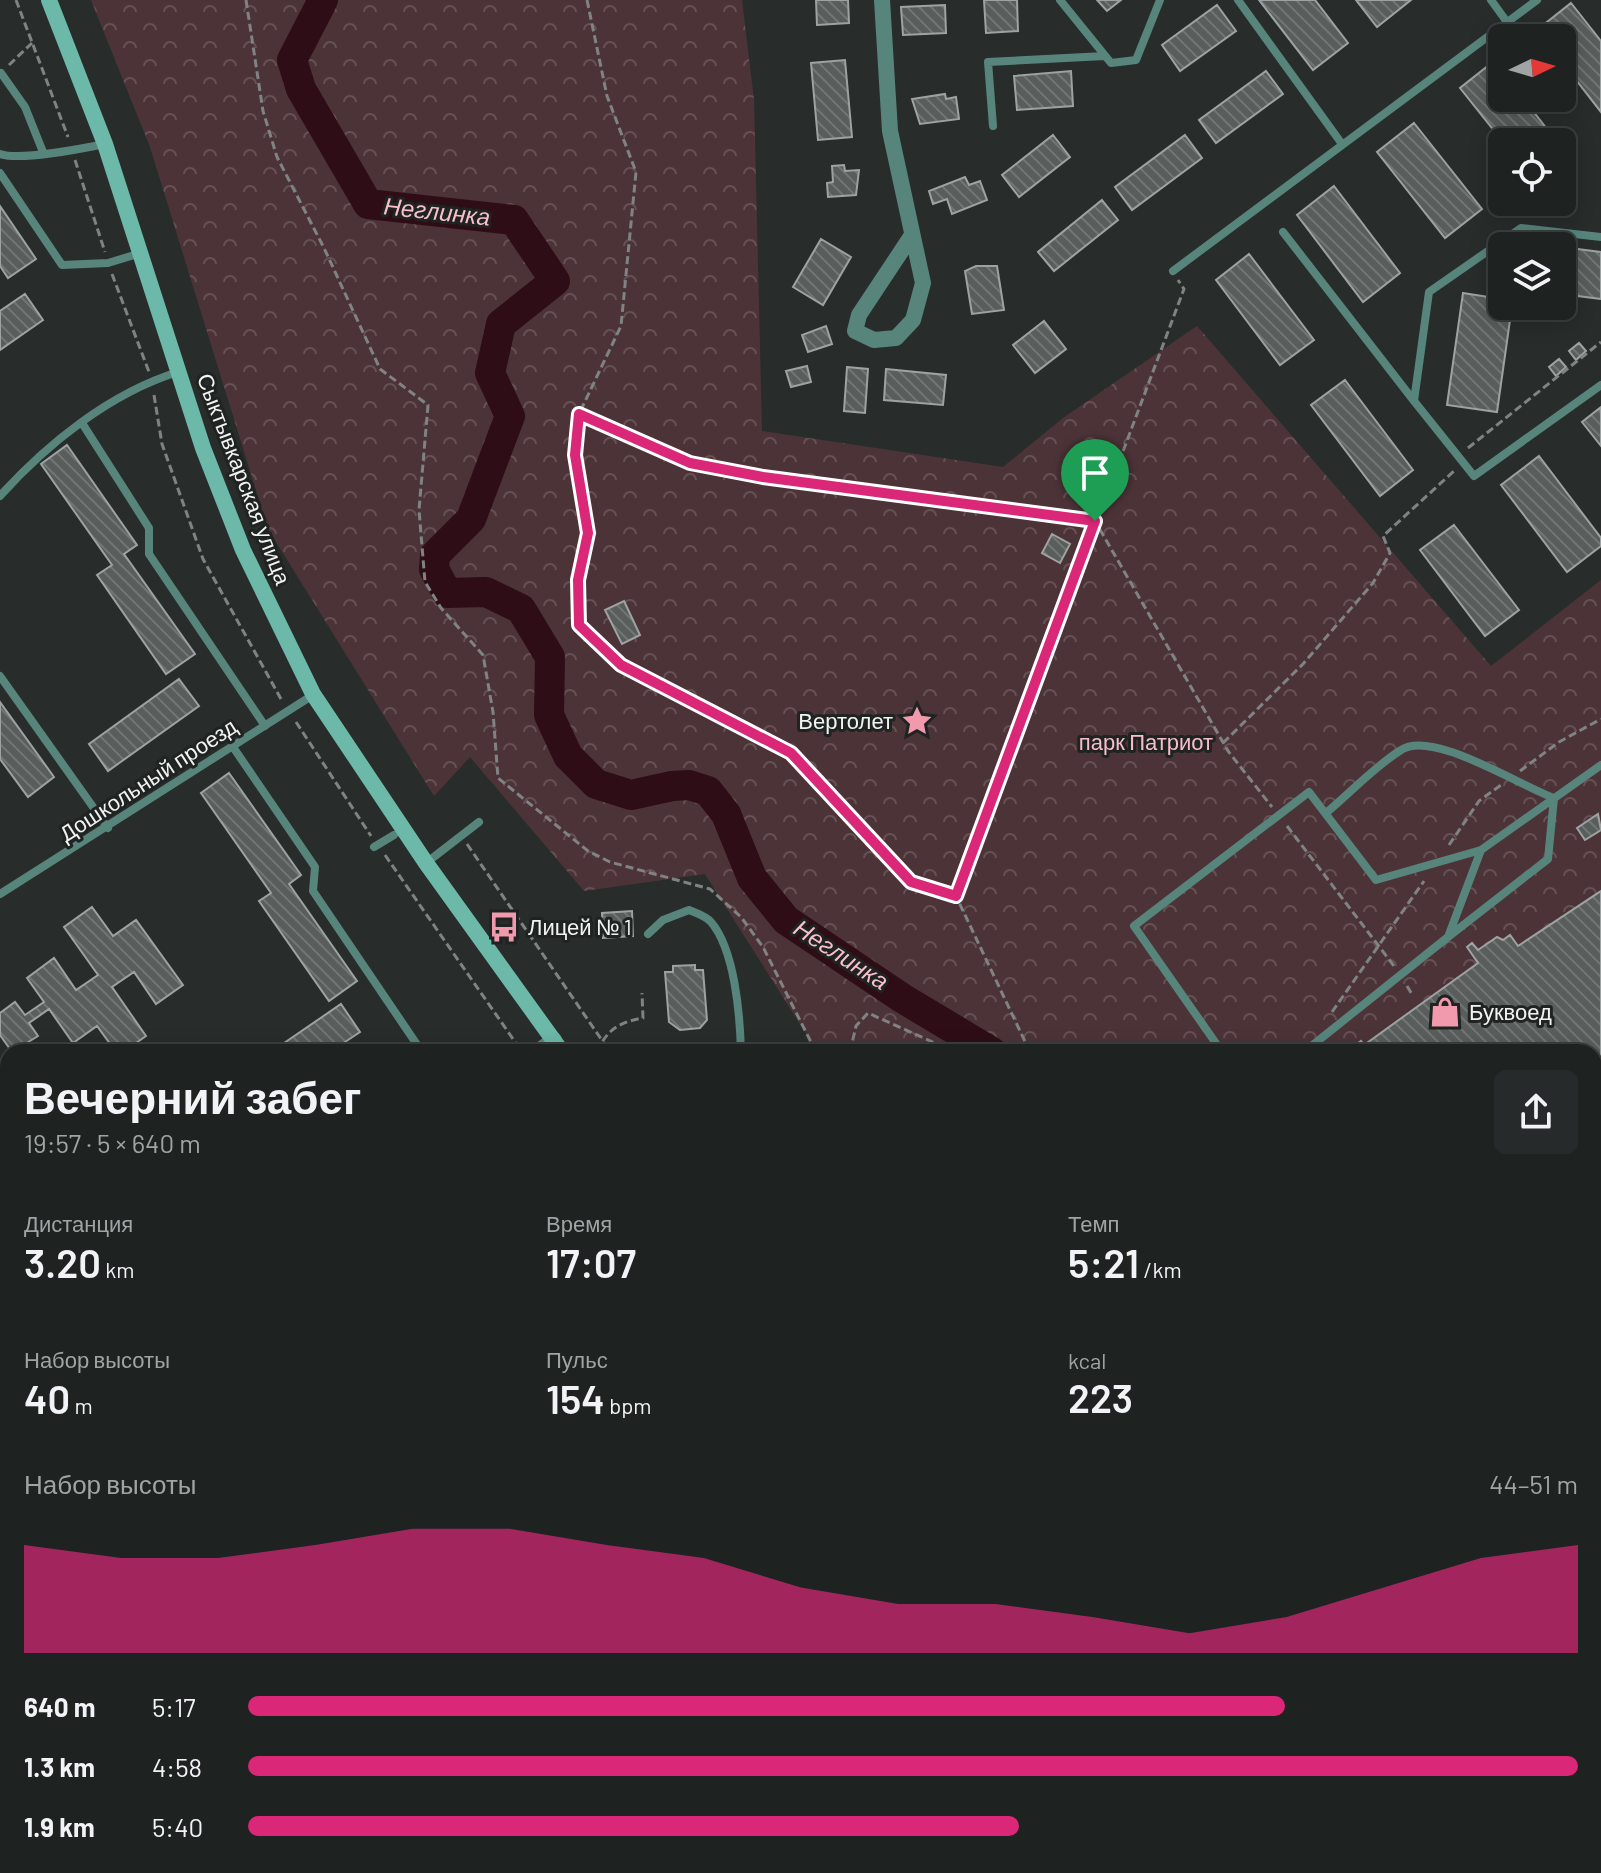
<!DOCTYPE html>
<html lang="ru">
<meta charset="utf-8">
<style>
:root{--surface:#1e2221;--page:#262a2a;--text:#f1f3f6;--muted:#a1a4a5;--line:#3c3f3f;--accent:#db2777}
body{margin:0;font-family:Barlow,sans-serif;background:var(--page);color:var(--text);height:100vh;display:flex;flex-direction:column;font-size:30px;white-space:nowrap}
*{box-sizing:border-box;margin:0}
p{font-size:26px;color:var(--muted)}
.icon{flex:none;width:44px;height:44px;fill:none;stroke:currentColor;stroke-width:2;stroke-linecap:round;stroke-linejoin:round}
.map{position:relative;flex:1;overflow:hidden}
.side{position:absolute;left:0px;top:1044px;width:1602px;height:830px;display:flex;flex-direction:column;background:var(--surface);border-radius:24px 24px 0 0;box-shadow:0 4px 20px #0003,0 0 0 2px var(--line)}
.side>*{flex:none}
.needle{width:52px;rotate:85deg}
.buttons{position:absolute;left:1488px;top:24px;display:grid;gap:16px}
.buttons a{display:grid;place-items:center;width:88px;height:88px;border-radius:12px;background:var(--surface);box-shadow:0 4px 20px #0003,0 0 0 2px var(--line);font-size:40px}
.pin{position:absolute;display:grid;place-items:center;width:68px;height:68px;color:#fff;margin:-82px -34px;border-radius:50% 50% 50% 0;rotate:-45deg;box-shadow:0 0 8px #0007}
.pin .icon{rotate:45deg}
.round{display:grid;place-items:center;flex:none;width:84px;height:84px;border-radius:12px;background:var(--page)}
.headline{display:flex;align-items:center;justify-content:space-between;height:136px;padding:0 24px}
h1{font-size:44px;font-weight:600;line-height:60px}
.metrics{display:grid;grid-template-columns:repeat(3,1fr);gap:12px;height:136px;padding:8px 24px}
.metrics div{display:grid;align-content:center}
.metrics b{font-size:40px;font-weight:600}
.metrics small{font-size:22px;font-weight:400}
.metrics p{font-size:22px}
.chart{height:224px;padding:16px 24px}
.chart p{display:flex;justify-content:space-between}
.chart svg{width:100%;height:144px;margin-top:8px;fill:var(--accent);opacity:.7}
ul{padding:0 24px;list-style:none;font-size:26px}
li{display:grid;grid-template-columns:128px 96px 1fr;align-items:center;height:60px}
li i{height:20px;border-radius:10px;background:var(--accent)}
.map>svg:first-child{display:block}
</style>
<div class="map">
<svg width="1601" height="1873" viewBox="0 0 1601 1873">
<defs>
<pattern id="grass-dots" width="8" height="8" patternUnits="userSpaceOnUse" patternTransform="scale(2)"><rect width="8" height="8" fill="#4c3338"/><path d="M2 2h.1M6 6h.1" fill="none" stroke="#665155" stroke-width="1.8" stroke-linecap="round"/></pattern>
<pattern id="park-crowns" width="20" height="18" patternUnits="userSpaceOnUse" patternTransform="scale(2)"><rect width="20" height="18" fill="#4c3338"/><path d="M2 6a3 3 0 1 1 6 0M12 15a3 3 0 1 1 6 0" fill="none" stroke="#665155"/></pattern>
<pattern id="building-back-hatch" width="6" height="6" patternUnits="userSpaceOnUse" patternTransform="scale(2)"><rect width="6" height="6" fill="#595e5d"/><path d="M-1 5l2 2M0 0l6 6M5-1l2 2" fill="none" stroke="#717675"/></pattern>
</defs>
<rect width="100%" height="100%" fill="#282d2c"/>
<path fill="url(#grass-dots)" d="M1425 1866H1484L1474 1873H1429Z"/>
<path fill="url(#park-crowns)" d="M91 0H742L754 100 762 431 1003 467 1063 418 1197 326 1491 666 1601 580V1661L1594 1666V1052H802L812 1043 705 874 584 891 470 757 434 796 268 529 150 147Z
M1173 1866H1287L1279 1873H1178Z"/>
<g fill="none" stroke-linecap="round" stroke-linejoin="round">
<path stroke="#2e0d16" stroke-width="30" d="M323 0 292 60 301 89 368 204 514 220 555 281 501 324 490 373 510 416 471 519 435 555 434 569 447 593 486 592 521 609 550 657 549 715 568 756 596 784 631 795 672 786 689 785 708 791 726 814 752 878 786 920 902 998 992 1052"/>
</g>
<path fill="url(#building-back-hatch)" stroke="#9da3a2" stroke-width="2" d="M816 0H848L849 23 817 25Z
M984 0H1017L1018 31 986 33Z
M1097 0H1121L1107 11Z
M1259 0H1315L1348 43 1313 70Z
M1356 0H1411L1377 27Z
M1571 3 1601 41V112L1562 62V38H1544L1537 30Z
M945 5 946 33 903 35 901 7Z
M1217 5 1236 31 1180 71 1162 45Z
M845 60 852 137 818 140 811 63Z
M1494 61 1502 72V98H1523L1557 142H1503L1460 88Z
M1071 71 1073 106 1017 110 1014 76Z
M1266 71 1283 94 1216 143 1199 120Z
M945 94 946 99 956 97 959 119 920 124 912 99Z
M1414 123 1482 209 1445 238 1377 152Z
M1053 135 1070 157 1019 197 1002 175Z
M1185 135 1202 158 1132 210 1115 187Z
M844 165 845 171 859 170 856 195 828 197 827 183 833 182 832 166Z
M965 177 969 185 980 181 987 200 952 214 947 199 933 204 929 191Z
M1334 186 1400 273 1363 302 1297 215Z
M1102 200 1118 220 1054 271 1038 252Z
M0 206 36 259 8 278 0 266Z
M821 239 851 257 823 305 793 287Z
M1562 247 1601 252V299L1562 294Z
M1249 254 1314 340 1280 365 1216 280Z
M976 266H997L1004 310 972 314 965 271Z
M1463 293 1502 299V306H1512L1497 412 1447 405Z
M25 294 43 320 0 350V311Z
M1044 321 1066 349 1035 373 1013 345Z
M826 326 832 344 808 352 802 335Z
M1579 343 1586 351 1576 360 1569 351Z
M1559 359 1566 367 1556 376 1549 367Z
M807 366 811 382 791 387 786 371Z
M847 367 868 369 865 413 844 411Z
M886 369 946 375 943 405 884 400Z
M1345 380 1413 470 1380 496 1311 405Z
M1601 407V446L1582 422Z
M67 445 137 545 124 554 195 654 166 674 97 575 112 565 41 464Z
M1539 456 1601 538V546L1567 572 1501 485Z
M1454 525 1519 610 1485 636 1420 550Z
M1052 534 1070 544 1060 563 1042 553Z
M624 601 640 635 622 644 605 610Z
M179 679 199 706 108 771 89 744Z
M0 702 54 777 28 797 0 759Z
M229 773 301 875 289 884 357 981 329 1001 259 901 271 893 201 793Z
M1598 814 1601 830 1585 840 1577 828Z
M1601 891V1401L1594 1398V1052H1346L1361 1041 1364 1045 1478 963 1467 947 1472 943 1478 950 1497 937 1503 940 1510 935 1518 946Z
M92 907 113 936 136 920 183 985 156 1004 134 972 112 987 146 1036 123 1052H116L97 1026 73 1043 49 1009 29 1023 38 1036 12 1052 0 1035V1013L15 1002 25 1015 44 1002 27 978 54 958 76 990 98 975 64 927Z
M632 911 633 936 603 938 602 913Z
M695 965V970H703L707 1020 700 1028 680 1030 669 1022 665 972H673V966Z
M341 1004 360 1032 330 1052H271Z
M0 1130 8 1141V1198L0 1186Z
M0 1342 8 1354V1442L0 1448Z
M8 1484V1668L0 1657V1490Z
M247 1866H287L292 1873H252Z
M402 1866H409L414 1873H392Z
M432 1866H512L517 1873H422Z
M694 1866H718L723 1873H685Z
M959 1866H990L989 1873H956Z"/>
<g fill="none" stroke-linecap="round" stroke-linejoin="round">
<path stroke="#7f8382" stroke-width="3" stroke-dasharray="8 4" stroke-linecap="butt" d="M16 0 68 137
M246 0 263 111 277 157 324 248 380 369 428 405 419 510 425 582 441 608 483 655 493 712 498 778 588 851 610 862 710 889 741 917 763 947 816 1052
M587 0 607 96 636 172 621 326 579 414 575 455 588 533 578 580 579 625 621 665 791 753 911 882 956 896
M9 65 32 43
M75 160 105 252
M112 274 149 372
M154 395 162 444 203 559 281 699
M579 414 690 463 763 477 1095 521 1228 751 1272 807
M1468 448 1601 342
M296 722 371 836
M1223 743 1303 664 1373 583 1390 553 1383 536 1454 471
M1520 771 1559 742 1601 719
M1287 826 1394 966
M467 844 610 1052
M1449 845 1479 801 1501 785
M385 855 520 1049
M1407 986 1413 996
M1332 1012 1424 881
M597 1052C607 1029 620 1022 643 1018L642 993
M850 1052 856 1026 868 1013 937 1044 941 1052
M1030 1052 956 896 1184 289 1178 280
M0 1466 8 1460
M1594 1716 1601 1711
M0 1764 8 1769
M0 1838 8 1843
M1594 1842 1601 1836
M44 1866 55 1873
M144 1866 152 1873
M1090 1866 1095 1873
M1165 1866 1169 1873
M1215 1866 1216 1873
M1292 1873 1300 1866
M1550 1873 1560 1866"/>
<path stroke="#57857c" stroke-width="8" d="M1060 0 1111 63 1136 60 1160 0
M1238 0 1342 144
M1491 0 1507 22
M1 73 25 107 43 152
M993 126 988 62 1105 56
M0 154C20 161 80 149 105 144
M0 173 62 265 108 263 141 253
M1283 232 1414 401
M1601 237 1521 228 1429 292 1414 401 1474 476 1601 385
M1173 271 1537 0
M82 423 149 528V554L265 726
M0 496C47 444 110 393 178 372
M0 676 108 828
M233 747 315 867 313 891 422 1052
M1326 813C1350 793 1374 767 1401 750 1432 729 1520 786 1554 798L1548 859 1448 937
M374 847 394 835
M426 863 479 822
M0 894 313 695
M648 934 663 920 689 910C696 913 706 916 711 922 735 950 740 1016 741 1052
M1222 1052 1134 926 1309 792 1376 880 1481 850 1601 765
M1304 1052 1448 937 1481 850
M0 1118 8 1130
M1594 1417 1601 1421
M0 1716 8 1730
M0 1742 8 1736
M317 1866 323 1873
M787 1873 790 1866
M934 1873 943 1866
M1020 1873 1022 1866"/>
<path stroke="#57857c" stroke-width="16" d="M882 0 890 131 923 283 913 320 896 338 874 340 855 331 859 315 912 235
M537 1052 554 1040
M0 1321 8 1324
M0 1800 8 1805
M102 1866 111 1873"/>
<path stroke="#6cb8a9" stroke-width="16" d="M49 0 105 144 203 448 243 550 313 694 426 863 562 1052
M1129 1866 1134 1873"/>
<path stroke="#7bdfcc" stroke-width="20" d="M1594 1749 1601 1744
M1594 1811 1601 1806
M1364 1866 1393 1873
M1337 1873 1347 1866
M1508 1873 1518 1866"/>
</g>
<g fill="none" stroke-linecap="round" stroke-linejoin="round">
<g stroke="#fff" stroke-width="16">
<path id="route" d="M579 414 690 463 763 477 1095 521 956 896 911 882 791 753 621 665 579 625 578 580 588 533 575 455Z"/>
</g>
<use href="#route" stroke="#db2777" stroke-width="10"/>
</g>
<defs>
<g id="sight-bare" transform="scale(2.4)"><path d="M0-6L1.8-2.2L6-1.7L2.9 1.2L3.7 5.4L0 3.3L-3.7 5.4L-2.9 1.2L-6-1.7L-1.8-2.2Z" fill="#f29aad" stroke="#1f2322" stroke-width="2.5" paint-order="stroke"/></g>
<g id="bus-bare" transform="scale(2.4)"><path d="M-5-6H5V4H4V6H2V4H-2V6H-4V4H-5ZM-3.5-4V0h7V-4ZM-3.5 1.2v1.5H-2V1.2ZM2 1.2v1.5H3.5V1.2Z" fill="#f29aad" stroke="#1f2322" stroke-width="2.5" paint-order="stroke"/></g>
<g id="shop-bare" transform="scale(2.4)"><path d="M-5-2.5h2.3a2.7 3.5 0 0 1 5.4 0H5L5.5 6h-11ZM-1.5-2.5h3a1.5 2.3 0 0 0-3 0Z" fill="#f29aad" stroke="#1f2322" stroke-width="2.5" paint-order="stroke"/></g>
</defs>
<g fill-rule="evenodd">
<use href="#sight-bare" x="917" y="721"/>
<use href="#bus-bare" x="504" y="927"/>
<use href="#shop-bare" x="1445" y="1012"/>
</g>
<g text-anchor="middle" stroke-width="6" stroke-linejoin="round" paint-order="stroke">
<g font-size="22" fill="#f0f3f2" stroke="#1f2322">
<text transform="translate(244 479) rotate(69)" y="8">Сыктывкарская улица</text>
<text transform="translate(148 780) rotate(-33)" y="8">Дошкольный проезд</text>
</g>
<g font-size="22" fill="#f0f3f2" stroke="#1f2322" text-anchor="start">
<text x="893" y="729" text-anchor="end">Вертолет</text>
<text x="528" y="935">Лицей № 1</text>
<text x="1469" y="1020">Буквоед</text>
</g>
<g font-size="22" fill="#f7bdc8" stroke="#1f2322">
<text x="1146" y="750">парк Патриот</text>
</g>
<g font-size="24" font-style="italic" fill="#f9bfca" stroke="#1f2322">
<text transform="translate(437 212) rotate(6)" y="8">Неглинка</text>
<text transform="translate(841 955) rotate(33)" y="8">Неглинка</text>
</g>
</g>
</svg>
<div class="buttons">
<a><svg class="needle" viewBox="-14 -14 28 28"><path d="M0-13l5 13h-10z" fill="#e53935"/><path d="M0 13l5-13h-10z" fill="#a1a4a5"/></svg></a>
<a><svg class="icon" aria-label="locate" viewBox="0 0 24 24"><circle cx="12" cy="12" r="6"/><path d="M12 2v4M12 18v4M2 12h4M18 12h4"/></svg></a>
<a><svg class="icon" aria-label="layers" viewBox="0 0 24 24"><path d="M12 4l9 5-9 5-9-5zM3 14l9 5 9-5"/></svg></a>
</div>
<div class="pin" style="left:1095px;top:521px;background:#1e9e55"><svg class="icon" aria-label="arrive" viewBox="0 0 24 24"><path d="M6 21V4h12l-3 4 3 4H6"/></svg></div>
<section class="side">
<div class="headline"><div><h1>Вечерний забег</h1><p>19:57 · 5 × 640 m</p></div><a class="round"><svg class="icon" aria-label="share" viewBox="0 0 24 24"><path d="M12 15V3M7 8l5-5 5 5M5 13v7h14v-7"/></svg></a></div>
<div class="metrics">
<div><p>Дистанция</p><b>3.20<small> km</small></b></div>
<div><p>Время</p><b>17:07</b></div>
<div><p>Темп</p><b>5:21<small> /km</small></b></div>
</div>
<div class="metrics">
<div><p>Набор высоты</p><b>40<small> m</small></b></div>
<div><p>Пульс</p><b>154<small> bpm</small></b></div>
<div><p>kcal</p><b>223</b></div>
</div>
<div class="chart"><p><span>Набор высоты</span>44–51 m</p>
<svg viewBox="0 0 160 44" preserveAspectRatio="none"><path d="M0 44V11L10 15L20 15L30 11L40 6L50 6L60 11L70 15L80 24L90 29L100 29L110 33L120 38L130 33L140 24L150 15L160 11V44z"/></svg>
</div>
<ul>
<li><b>640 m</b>5:17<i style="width:78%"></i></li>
<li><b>1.3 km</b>4:58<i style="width:100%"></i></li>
<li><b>1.9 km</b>5:40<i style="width:58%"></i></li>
</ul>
</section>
</div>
